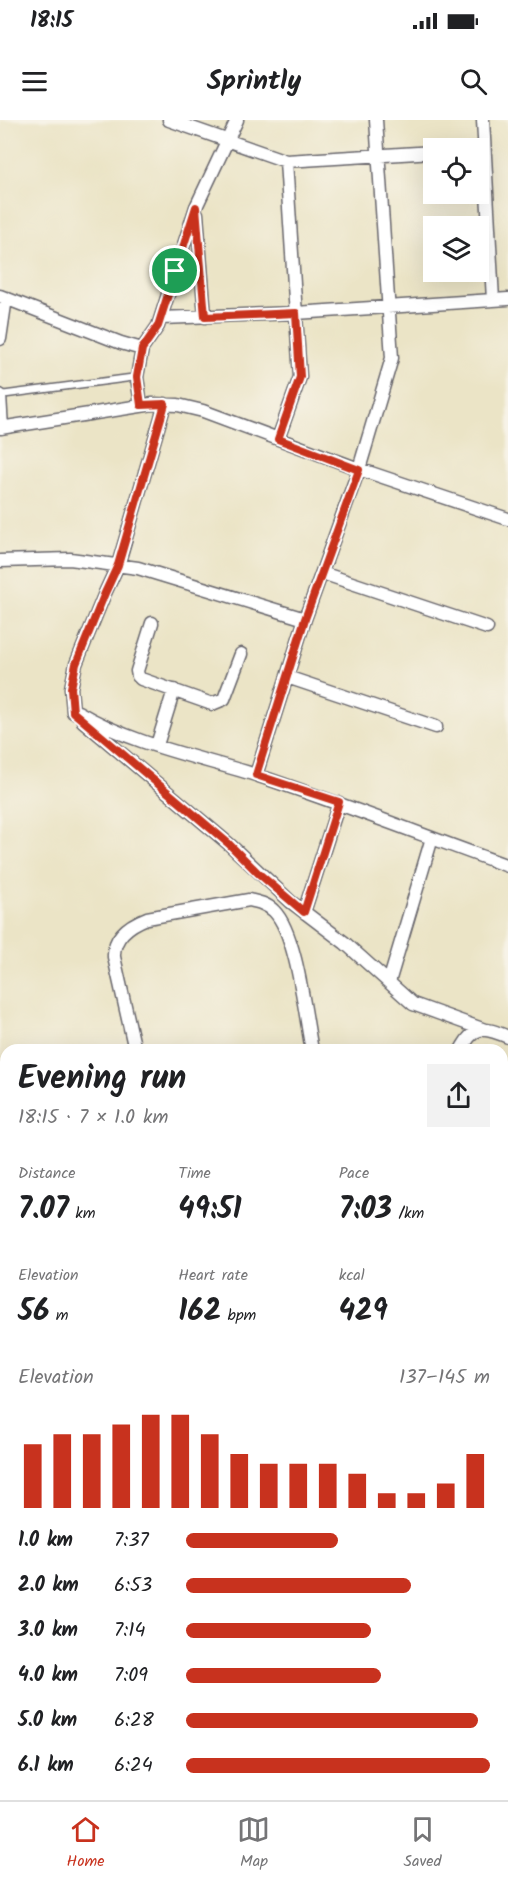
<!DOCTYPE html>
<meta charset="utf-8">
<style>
:root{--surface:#fff;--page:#f2f2f2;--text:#202124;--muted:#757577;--line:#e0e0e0;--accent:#c8321e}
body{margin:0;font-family:Kalam,sans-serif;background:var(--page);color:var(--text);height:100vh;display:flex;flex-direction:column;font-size:22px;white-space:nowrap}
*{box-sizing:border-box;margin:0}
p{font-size:20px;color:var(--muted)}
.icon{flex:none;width:33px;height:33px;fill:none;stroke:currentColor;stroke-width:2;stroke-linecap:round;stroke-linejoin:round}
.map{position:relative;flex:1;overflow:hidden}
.details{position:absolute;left:0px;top:924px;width:508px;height:756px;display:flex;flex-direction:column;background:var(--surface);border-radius:18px 18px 0 0;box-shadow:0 6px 24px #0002}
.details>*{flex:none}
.tools{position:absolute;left:423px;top:18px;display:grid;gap:12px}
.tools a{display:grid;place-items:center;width:66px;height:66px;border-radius:0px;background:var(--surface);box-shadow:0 6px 24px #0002;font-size:30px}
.pin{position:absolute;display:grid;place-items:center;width:51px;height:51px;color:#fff;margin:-26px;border:3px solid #fff;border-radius:50%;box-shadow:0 2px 6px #0007}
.round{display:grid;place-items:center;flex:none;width:63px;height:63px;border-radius:0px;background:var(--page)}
.summary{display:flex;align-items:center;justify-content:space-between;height:102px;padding:0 18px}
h1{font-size:33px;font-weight:600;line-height:45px}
.figures{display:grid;grid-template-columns:repeat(3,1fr);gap:9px;height:102px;padding:6px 18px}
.figures div{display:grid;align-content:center}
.figures b{font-size:30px;font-weight:600}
.figures small{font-size:16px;font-weight:400}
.figures p{font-size:16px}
.chart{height:168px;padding:12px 18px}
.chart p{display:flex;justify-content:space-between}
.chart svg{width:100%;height:108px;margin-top:6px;stroke:var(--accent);stroke-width:6}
ul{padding:0 18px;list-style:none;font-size:20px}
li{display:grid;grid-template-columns:96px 72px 1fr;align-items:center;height:45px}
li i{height:15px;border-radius:8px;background:var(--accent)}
.status{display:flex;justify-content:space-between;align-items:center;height:42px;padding:0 30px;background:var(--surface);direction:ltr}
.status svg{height:16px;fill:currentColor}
header{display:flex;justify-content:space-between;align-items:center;height:78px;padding:0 18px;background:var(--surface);font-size:27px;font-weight:600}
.tab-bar{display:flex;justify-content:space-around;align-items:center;height:84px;border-top:2px solid var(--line);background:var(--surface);font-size:16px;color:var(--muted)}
.tab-bar a{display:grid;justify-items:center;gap:3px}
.tab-bar .active{color:var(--accent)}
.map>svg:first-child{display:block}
</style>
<div class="status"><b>18:15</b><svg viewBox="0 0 49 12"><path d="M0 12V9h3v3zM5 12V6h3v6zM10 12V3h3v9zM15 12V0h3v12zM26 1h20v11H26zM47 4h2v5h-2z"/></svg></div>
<header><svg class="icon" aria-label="menu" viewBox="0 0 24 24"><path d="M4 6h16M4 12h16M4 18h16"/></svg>Sprintly<svg class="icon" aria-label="search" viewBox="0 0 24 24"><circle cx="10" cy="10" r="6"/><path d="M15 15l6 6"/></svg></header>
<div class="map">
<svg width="508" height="1680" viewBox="0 0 508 1680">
<rect width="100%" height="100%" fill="#f7f3e8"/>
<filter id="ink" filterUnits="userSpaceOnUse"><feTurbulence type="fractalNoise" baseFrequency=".0167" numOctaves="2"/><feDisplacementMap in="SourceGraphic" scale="12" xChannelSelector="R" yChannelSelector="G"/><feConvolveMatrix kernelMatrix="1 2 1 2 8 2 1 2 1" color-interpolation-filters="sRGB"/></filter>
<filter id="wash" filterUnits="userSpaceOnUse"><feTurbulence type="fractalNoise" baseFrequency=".008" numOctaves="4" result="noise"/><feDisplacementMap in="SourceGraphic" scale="24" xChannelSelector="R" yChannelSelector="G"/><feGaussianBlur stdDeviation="1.35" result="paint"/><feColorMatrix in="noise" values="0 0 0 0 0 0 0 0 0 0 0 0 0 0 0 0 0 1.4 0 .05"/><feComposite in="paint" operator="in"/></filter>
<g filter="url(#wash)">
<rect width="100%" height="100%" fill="#ebe4c6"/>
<path fill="#a5c872" stroke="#647556" stroke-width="1.5" d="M0 1252H6V1389L0 1390Z"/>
</g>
<g filter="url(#ink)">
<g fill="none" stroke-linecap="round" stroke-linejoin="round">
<g stroke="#68666c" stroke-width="9">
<path id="lane" d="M0 275 137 257"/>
</g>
<g stroke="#68666c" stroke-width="15">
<path id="street" d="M169 0 286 41 434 32
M483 0 493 180
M197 94 205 197
M0 176 121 223 142 229 158 206 196 87 237 0
M161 198 296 193 508 179
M0 219 6 178
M0 275 2 308
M165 284 118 445 105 473 76 544 71 568 73 592H78C133 625 199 637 259 656 343 684 425 716 508 746
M141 285 137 257 142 229
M0 308 153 284 178 285 203 291 359 349 508 399
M278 319 300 257 286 41
M0 441 70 439 138 448 305 499
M322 453 487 508
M152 503 137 551 138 556 141 559 212 584 224 579 241 534
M287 557 436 607
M83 601 229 724 291 782 345 823 413 884 485 910
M157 625 174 570
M256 655 305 499 359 349 392 238 376 0
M304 792 339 683
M389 862 432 718
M135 930 114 837C113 817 129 805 147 798L249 780C258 782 267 784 274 791 297 814 305 896 312 930
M461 930C474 905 483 906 508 917
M502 1116 508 1118
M0 1152 6 1148
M0 1168H6
M0 1517 6 1512
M502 1542 508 1545
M502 1564 508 1559
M0 1589 6 1599
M502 1663 508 1658
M47 1674 51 1680
M116 1674 119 1680
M213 1674 215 1680
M83 1680 93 1674
M375 1680 382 1674
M484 1680 490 1674"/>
</g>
<g stroke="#68666c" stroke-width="21">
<path id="secondary" d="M0 992 6 1021
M304 1674 309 1680"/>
</g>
<use href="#lane" stroke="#fff" stroke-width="6"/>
<use href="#street" stroke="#fff" stroke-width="12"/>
<use href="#secondary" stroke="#fff" stroke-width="18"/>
</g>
</g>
<g fill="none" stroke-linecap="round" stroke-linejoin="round" filter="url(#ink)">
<g stroke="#fff" stroke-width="12">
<path id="route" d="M196 87 205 197 296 193 300 257 278 319 359 350 305 499 256 655 339 682 304 792 258 753 229 724 73 592 71 568 76 544 105 473 118 445 165 284 141 285 137 257 142 229 158 206Z"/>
</g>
<use href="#route" stroke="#c8321e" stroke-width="8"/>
</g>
</svg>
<div class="tools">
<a><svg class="icon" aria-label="locate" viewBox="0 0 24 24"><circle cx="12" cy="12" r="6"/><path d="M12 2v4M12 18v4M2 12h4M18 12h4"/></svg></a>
<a><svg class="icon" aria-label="layers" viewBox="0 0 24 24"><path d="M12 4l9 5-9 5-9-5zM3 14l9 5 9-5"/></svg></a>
</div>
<div class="pin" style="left:175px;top:151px;background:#1e9e55"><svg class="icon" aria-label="arrive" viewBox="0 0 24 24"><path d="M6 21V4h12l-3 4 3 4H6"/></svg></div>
<section class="details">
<div class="summary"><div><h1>Evening run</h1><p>18:15 · 7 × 1.0 km</p></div><a class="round"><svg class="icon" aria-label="share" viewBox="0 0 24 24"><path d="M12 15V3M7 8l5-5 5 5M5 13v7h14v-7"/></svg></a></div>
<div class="figures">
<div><p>Distance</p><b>7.07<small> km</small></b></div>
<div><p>Time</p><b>49:51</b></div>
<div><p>Pace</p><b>7:03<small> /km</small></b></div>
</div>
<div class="figures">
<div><p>Elevation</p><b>56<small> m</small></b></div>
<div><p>Heart rate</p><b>162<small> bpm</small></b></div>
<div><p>kcal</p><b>429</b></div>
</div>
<div class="chart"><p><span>Elevation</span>137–145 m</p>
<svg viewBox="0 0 160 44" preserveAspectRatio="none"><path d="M5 44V18M15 44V14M25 44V14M35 44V10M45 44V6M55 44V6M65 44V14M75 44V22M85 44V26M95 44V26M105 44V26M115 44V30M125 44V38M135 44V38M145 44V34M155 44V22"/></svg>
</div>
<ul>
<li><b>1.0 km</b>7:37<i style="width:50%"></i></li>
<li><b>2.0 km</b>6:53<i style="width:74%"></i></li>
<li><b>3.0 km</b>7:14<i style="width:61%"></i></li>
<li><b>4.0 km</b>7:09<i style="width:64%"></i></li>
<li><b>5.0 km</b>6:28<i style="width:96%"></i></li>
<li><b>6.1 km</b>6:24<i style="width:100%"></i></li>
</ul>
</section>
</div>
<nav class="tab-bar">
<a class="active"><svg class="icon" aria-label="home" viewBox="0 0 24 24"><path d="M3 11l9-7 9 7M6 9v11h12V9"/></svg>Home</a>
<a><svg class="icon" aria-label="map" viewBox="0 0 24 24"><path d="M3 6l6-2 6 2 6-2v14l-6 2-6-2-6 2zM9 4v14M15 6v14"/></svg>Map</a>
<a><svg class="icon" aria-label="saved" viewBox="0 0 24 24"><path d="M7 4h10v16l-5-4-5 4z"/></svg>Saved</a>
</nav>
